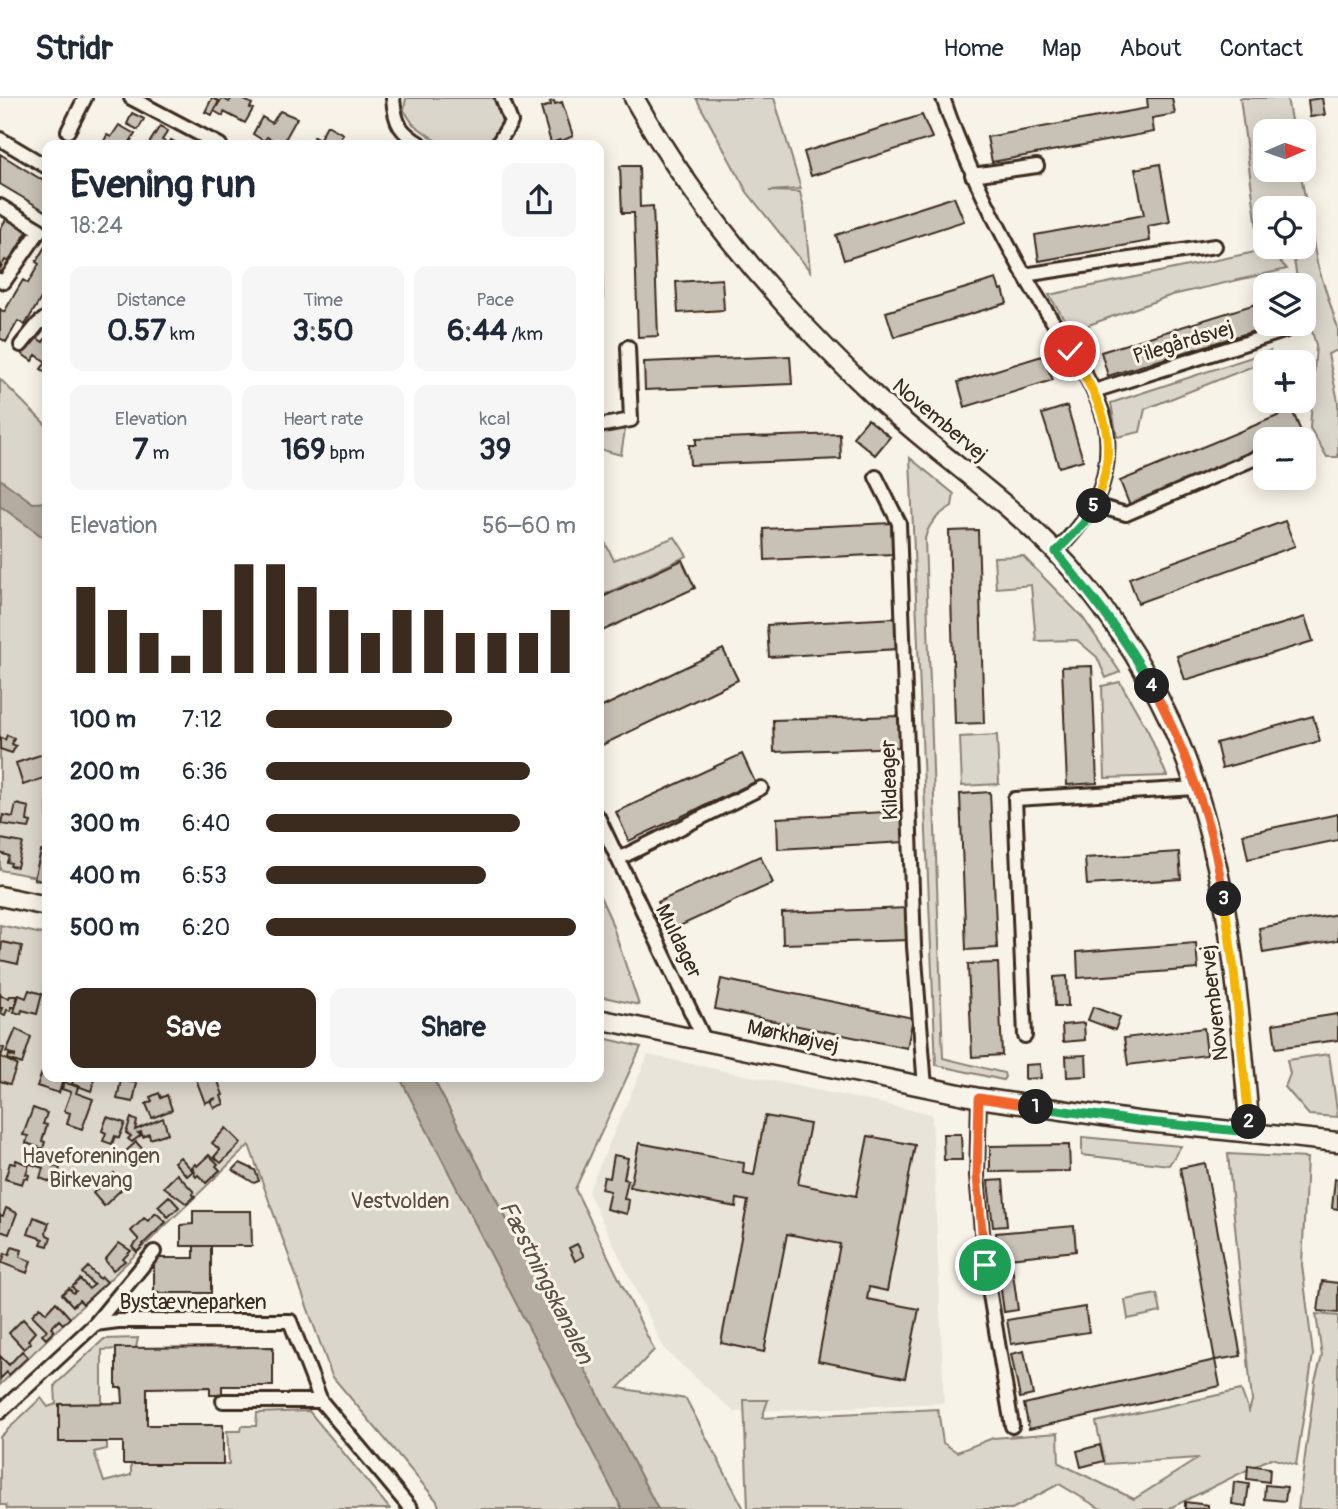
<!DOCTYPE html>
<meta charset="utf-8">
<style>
:root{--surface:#fff;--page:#f6f6f7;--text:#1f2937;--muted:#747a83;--line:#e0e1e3;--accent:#3b2a1e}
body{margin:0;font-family:Pangolin,sans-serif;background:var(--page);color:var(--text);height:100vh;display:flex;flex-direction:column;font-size:26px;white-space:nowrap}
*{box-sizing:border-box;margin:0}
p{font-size:23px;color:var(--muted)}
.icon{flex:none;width:38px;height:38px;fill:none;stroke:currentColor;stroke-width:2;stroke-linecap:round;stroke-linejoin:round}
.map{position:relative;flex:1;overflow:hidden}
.drawer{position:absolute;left:42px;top:42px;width:562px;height:942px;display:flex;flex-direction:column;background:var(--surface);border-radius:14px;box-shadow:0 4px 18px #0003}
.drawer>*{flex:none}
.needle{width:46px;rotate:88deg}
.controls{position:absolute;left:1253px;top:21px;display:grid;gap:14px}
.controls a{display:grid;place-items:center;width:63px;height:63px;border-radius:14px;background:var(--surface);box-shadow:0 4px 18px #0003;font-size:35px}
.pin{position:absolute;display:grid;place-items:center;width:60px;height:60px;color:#fff;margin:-30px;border:4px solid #fff;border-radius:50%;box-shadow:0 2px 7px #0007}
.km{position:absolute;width:35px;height:35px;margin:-18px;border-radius:50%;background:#222;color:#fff;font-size:19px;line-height:35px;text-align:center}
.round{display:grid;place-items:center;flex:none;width:74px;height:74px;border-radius:14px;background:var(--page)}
.overview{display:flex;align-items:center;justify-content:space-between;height:119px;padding:0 28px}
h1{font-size:38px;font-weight:700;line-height:52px}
.stats{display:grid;grid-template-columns:repeat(3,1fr);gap:10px;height:119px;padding:7px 28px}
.stats div{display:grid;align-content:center;border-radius:14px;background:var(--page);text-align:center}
.stats b{font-size:30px;font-weight:700}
.stats small{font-size:19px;font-weight:400}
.stats p{font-size:19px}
.chart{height:196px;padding:14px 28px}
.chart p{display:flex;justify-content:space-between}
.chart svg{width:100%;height:126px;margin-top:7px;stroke:var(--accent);stroke-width:6}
.primary-button{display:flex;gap:14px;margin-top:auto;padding:14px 28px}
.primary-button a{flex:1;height:80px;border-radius:14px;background:var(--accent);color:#fff;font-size:28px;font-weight:700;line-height:80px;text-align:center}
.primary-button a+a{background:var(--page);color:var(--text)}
ul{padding:0 28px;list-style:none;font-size:23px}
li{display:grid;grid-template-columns:112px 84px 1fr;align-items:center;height:52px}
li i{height:18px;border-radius:9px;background:var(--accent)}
header{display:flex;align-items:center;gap:42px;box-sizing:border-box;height:98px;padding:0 35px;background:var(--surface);border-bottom:2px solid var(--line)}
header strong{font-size:33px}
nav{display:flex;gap:38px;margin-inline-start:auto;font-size:24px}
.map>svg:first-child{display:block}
</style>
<header>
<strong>Stridr</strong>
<nav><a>Home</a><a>Map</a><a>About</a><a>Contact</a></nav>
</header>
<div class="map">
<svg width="1338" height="1411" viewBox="0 0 1338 1411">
<rect width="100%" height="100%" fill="#f7f3e8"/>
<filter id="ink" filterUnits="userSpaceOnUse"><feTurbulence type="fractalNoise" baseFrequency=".0143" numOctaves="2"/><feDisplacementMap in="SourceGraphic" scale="14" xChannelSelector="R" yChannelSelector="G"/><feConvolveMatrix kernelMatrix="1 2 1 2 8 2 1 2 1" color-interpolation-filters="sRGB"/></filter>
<g filter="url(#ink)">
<path fill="#e9e4d9" d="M648 957 932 1016 944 1305 734 1314 665 1252 588 1094Z"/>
<path fill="#dbd6cb" stroke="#8b8074" stroke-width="2" d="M406 0H495L502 23 490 47H442L413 26 404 12Z
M696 0H774L801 91 769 93 800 94 804 111 810 173 747 94Z
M1240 0H1287L1293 33H1265V72H1300L1317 165 1338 231V252L1328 256 1338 303V359H1327L1310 330 1316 247 1304 206V187H1298L1292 149H1304V110H1265V149H1285L1269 151 1287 171 1172 197 1072 233 1049 197 1260 153Z
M1270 253 1266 263 1145 311 1140 334 1117 339 1111 305Z
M0 281 47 328V781L0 772Z
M598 324 625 332 621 357 599 351Z
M910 360 954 396 952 408C939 416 928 425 925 441L943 960 1004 975 1005 979 1003 982 936 967Z
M598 431 614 462 675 439 687 458 599 499Z
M1023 458 1083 520 1120 574 1106 580 1097 559 1077 542 1036 543 1031 487 996 490 994 459Z
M1120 584 1148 633 1167 678 1105 680 1102 588Z
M997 637 999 686 962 688 960 639Z
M598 794 610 820 639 907 599 898Z
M0 827 47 837V978H598L599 939 641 949 575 1091 654 1252 618 1290 686 1301 744 1411H440L437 1403 332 1278 249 1047 0 1287Z
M1329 956 1338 1019 1309 1017 1285 989 1290 976 1287 962Z
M1082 1039 1181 1048 1169 1067 1082 1057Z
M1228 1056 1307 1060 1302 1167 1313 1257 1296 1367 1271 1360 1168 1411H1101L1059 1386 1012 1411H748L744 1302H768L762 1320 938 1311 943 1345 957 1354 993 1340 1058 1335 1059 1365 1134 1401 1199 1360 1105 1366 1096 1324 1241 1292 1249 1313 1252 1303Z
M1157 1196 1161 1214 1128 1221 1125 1202Z
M1316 1216 1338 1218V1411H1298L1315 1283 1322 1258Z
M138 1240 136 1250 102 1252V1306H59V1344H107V1351L94 1354 104 1384 131 1377V1366H229L227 1333H241L242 1328H256L257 1315 309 1313 390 1411H7L6 1407H0V1339L41 1300 48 1309 56 1306 55 1287 104 1241Z"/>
<path fill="#b4aca0" stroke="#84786c" stroke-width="2" d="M0 381 33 405 47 404V442L0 408Z
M399 978H432L658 1411H622Z"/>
<path fill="#c8c1b6" stroke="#3b2a1e" stroke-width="2" d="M212 0 219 3 212 17 205 14Z
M222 0 229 4 232 0H241L252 6 250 10 253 11 245 25 224 14 223 18 214 13Z
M1147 0H1172L1175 16 1152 20 1154 34 992 64 987 39 1148 10Z
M1322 0 1325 17 1310 19 1308 2Z
M554 3 555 6 562 4 573 38 560 44V42L551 45 541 10 551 7 550 4Z
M280 13 297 20 282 47 267 39 264 43 253 36 262 19 272 25Z
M132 15 144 21 138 32 127 26Z
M922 17 932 40 811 78 804 54Z
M119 27 135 36 128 47H107L103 45 107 37 111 39Z
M327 27 343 36 337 47H310L314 39 319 42Z
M160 28 168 33 162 42 169 46 171 42 180 47H148Z
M0 56 47 85V114L0 86Z
M1160 66 1170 124 1148 128 1150 143 1039 163 1035 137 1144 117 1135 71Z
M620 68H639L640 109 653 108 658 238 638 239 634 115H622Z
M954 99 964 123 844 162 836 137Z
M7 120 28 132 9 164 5 162 0 171V131Z
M47 145V200L43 197 25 227 18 223 6 244 0 240V211L4 214 23 182 28 185 39 166 36 164Z
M598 169H602L603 219H598Z
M722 181 724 212 678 215 676 184Z
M996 181 1000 192 1003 191 1007 205 894 239 886 214Z
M1265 203V226H1277L1108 278 1101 254Z
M34 238 43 244 47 238V275L41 271 46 264 36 257 32 263 22 256Z
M790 258 792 286 645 292 644 264Z
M1042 258 1053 282 965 309 958 284Z
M598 269H603V299H598Z
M1067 308 1083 362 1059 369 1042 316Z
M1292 312 1302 336 1289 341H1265V351L1130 408 1120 383Z
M868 321 890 339 875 357 853 339Z
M840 336 841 361 690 367 689 347H696V341Z
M1285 423 1295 448 1138 505 1129 480Z
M891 425 893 456 765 462 764 431Z
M978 432 984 625 955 626 949 433Z
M682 462 695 490 598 535V501Z
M1305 519 1313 543 1185 582 1177 558Z
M896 520 898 551 769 559 767 527Z
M723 551 738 582 598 649V611Z
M1092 568 1097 685 1067 687 1062 569Z
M899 618 901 649 774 654 773 622Z
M1313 618 1320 643 1222 670 1216 645Z
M7 637 14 640 12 646 16 648 12 655 0 651V639L5 642Z
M46 655 47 679 23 687 16 665Z
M742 656 755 684 629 743 616 714Z
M990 694 997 850 966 852 960 696Z
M16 706 29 709 27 723 31 724 29 730 1 726 3 717 13 719Z
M903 713 905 744 778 751 777 720Z
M1338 716V742L1248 761 1243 736Z
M1 741 23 745 17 769 10 768 11 765 7 764 9 758 0 755Z
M41 753 47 754V784L34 781Z
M1179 754 1181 781 1087 787 1085 760Z
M760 758 773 785 671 832 658 804Z
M908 810 909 842 783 846 782 815Z
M1338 816V842L1263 855 1259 830Z
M2 844 22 848 18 866 0 862Z
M1196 845 1198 871 1078 880 1077 854Z
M998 865 1002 957 972 959 968 866Z
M1067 878 1068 908H1055L1054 879Z
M721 881 913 920 907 950 715 911Z
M29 892 42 896 37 916 22 912 21 916 14 914 19 897 26 900Z
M0 895 1 898 9 900 10 898H17L15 909H11V913L7 912 5 917 0 915 2 910H0Z
M1093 909 1120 919 1115 932 1088 922Z
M1338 916V942L1276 950 1273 926Z
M1084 925 1085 942 1063 944 1062 927Z
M1204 930 1207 957 1128 967 1124 940Z
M16 931 31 939 22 966 8 961 9 957 15 959V957L6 954Z
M0 949 4 950 1 959 17 967 10 986 0 983Z
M1086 957 1087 978 1067 979 1066 958Z
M1040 966 1041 980 1025 981V967Z
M44 969 47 970V978H64L59 995 37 988Z
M75 978H96L91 993 72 986Z
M203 978H216L223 997 221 998 224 1006 214 1010 211 1004 216 1000 205 1005 196 981Z
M121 982 137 985 133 1004 117 1001Z
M64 984 78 989 76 995 93 1001 82 1031 67 1026 70 1015 64 1013 71 994 62 991Z
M159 995 161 1000 167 997 172 1012 152 1020 146 1006 152 1003 150 999Z
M33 1010 47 1015 43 1026 47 1027 42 1043 45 1044 43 1051 26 1045 28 1038 23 1037Z
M765 1018 810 1026 798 1086 856 1098 868 1038 915 1047 887 1193 869 1189 867 1201 919 1211 905 1280 818 1263 840 1146 787 1136 764 1254 721 1245 748 1103 737 1101 736 1109 630 1089 639 1045 744 1065 743 1075 754 1077Z
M107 1019 125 1025 119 1040 115 1038 112 1046 103 1043 106 1035 102 1033Z
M131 1020 137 1023 135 1032 163 1020 168 1035 150 1041 149 1036 143 1039 141 1034 138 1035 141 1037 132 1044 128 1041 131 1038 126 1035Z
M226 1030 241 1045 221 1065 214 1059 220 1052 212 1045Z
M943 1036H961L962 1062H944Z
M136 1044 148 1057 136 1068 124 1055Z
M1069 1047 1070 1073 990 1074V1048Z
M32 1052 41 1055 42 1052 47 1054 46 1057 56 1060 53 1068 60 1070 55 1086 40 1080 43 1070 28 1065Z
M209 1057 218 1066 216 1068 220 1072 206 1085 198 1077 196 1079 194 1076 195 1074 192 1069 195 1066 197 1068Z
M614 1057 628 1060 624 1081 628 1082 624 1101 629 1102 627 1116 606 1111 610 1093 601 1091 604 1079 610 1080Z
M180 1059 193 1073 187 1078 174 1064Z
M16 1062 29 1067 26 1076 29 1077 28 1081 24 1080 22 1086 5 1081 10 1065 15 1066Z
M240 1065 255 1072 259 1083 254 1085 233 1072Z
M1205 1065 1241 1258 1215 1262 1180 1070Z
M114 1075 125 1088 104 1108 93 1095Z
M177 1076 194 1094 192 1096 195 1098 187 1106 164 1089Z
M1335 1081H1338V1111L1332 1110Z
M1003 1082 1007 1128 993 1129 988 1083Z
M169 1098 179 1109 168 1119 158 1108Z
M6 1110 17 1115 9 1136 0 1133V1117L3 1118Z
M193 1113H251L252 1148H181V1127L193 1126Z
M156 1115 166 1124 143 1146 144 1147 137 1154 132 1149 139 1142 131 1133 144 1120 148 1123Z
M34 1119 49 1125 46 1134 47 1137 51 1139 48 1148 41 1146 43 1141 28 1136Z
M1074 1128 1076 1153 998 1161 996 1135Z
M119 1145 131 1153 123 1161 125 1163 113 1172 105 1162Z
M577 1146 584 1158 575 1163 569 1150Z
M194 1148H211V1195H154V1160H194Z
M12 1149 22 1152 20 1159 31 1163 27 1175 2 1165 5 1155 9 1157Z
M1012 1168 1018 1212 1004 1214 998 1170Z
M88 1169 100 1181 102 1179 107 1184 83 1206 79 1202 73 1208 62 1196 69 1190 73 1195 76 1193 72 1189 80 1181 89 1191 94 1187 82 1175Z
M1322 1183 1338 1185V1215L1318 1213Z
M56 1204 70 1220 63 1226 59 1222 51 1230 54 1233 46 1241 42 1237 47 1232 32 1217 40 1209 46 1215Z
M1085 1209 1089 1234 1011 1246 1007 1222Z
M23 1221 35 1234 28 1242 31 1245 24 1251 9 1235Z
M273 1249V1288H222V1297H210V1289L147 1290V1327H223V1366H123V1344H59V1306L123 1305 122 1290H116V1250Z
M22 1253 28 1259 9 1277 7 1274 0 1281V1258L9 1267Z
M1024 1253 1033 1297 1020 1300 1011 1256Z
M1215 1262 1220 1288 1029 1331 1024 1306Z
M1100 1347 1104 1363 1081 1369 1077 1353Z
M1248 1367 1270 1370 1269 1384 1247 1381Z
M1234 1384 1249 1386 1246 1408 1232 1406Z
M1265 1387 1287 1389 1285 1403 1264 1401Z
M1185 1404 1208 1407V1411H1185Z"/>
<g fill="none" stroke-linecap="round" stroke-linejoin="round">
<g stroke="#3b2a1e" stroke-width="18">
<path id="street" d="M131 0 220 47
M393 0C395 26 400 34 422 47
M943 0C964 63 993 121 1025 178 1048 221 1104 291 1107 337 1111 390 1090 418 1056 454
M68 33 85 0
M0 41 47 69
M497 47 511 24 502 0
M972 77 1037 68
M0 108 40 132 4 184 0 182
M1024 177 1215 148
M21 247 38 226 47 219
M1094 293 1284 233
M598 328 631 322 628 249
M876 379 899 425 914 848 925 989
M1094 407 1126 416 1265 356
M598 719 705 943
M618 761 761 690
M1025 938 1015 701 1196 690
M979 1000 977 1078 985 1167 1012 1328
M95 1226 154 1154
M223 1303H321
M0 1314 95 1226 118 1223H290L321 1303 411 1411"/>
</g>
<g stroke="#3b2a1e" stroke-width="23">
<path id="secondary" d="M634 0C698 114 783 212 878 301 935 354 1000 397 1054 452 1100 499 1143 565 1170 623 1229 752 1238 896 1250 1035
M0 798 47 808
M598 921 979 1000 1137 1023 1338 1044"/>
</g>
<use href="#street" stroke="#f7f3e8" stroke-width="12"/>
<use href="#secondary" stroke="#f7f3e8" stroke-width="18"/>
</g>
</g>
<g fill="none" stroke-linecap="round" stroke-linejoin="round" filter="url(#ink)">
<g stroke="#fff" stroke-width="14">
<path id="split-1" d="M985 1167 977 1078 979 1000 1036 1009"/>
</g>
<g stroke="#fff" stroke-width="14">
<path id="split-2" d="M1036 1009 1137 1023 1250 1034 1249 1024"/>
</g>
<g stroke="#fff" stroke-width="14">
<path id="split-3" d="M1224 801 1234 872 1249 1024"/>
</g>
<g stroke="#fff" stroke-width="14">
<path id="split-4" d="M1152 588C1187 654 1213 727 1224 801"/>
</g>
<g stroke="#fff" stroke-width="14">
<path id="split-5" d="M1094 408 1083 426 1056 454C1091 497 1125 539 1152 588"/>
</g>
<g stroke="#fff" stroke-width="14">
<path id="split-6" d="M1070 253C1104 309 1122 344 1094 408"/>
</g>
<use href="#split-1" stroke="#f0652b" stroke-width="9"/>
<use href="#split-2" stroke="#22a559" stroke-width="9"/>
<use href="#split-3" stroke="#f5b400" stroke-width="9"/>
<use href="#split-4" stroke="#f0652b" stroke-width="9"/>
<use href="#split-5" stroke="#22a559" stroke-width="9"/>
<use href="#split-6" stroke="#f5b400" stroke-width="9"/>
</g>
<g text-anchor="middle" stroke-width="6" stroke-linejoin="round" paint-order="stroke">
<g font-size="21" fill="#3b2a1e" stroke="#f7f3e8">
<text transform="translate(1183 244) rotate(-17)" y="7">Pilegårdsvej</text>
<text transform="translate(940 322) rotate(40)" y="7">Novembervej</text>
<text transform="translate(889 682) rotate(-92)" y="7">Kildeager</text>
<text transform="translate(679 843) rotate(64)" y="7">Muldager</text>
<text transform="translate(1214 905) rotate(-97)" y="7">Novembervej</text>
<text transform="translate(793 938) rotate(12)" y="7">Mørkhøjvej</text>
<text x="193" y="1211">Bystævneparken</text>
</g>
<g font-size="21" fill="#5b4c41" stroke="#f7f3e8">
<text x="91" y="1065">Haveforeningen<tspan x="91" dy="24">Birkevang</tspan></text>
<text x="400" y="1110">Vestvolden</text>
</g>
<g font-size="23" font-style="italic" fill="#5f5145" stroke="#f7f3e8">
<text transform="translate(547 1184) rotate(63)" y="8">Fæstningskanalen</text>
</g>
</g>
</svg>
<div class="controls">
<a><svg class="needle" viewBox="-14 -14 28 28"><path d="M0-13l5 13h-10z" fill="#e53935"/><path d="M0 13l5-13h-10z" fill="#747a83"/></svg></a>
<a><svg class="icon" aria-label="locate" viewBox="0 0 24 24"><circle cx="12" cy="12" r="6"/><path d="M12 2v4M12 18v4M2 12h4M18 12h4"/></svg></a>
<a><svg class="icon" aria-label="layers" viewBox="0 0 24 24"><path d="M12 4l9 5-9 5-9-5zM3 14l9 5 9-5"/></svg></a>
<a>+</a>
<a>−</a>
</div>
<div class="pin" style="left:985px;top:1167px;background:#1e9e55"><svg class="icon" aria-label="arrive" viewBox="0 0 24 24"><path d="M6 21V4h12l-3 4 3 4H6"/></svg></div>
<div class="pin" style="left:1070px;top:253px;background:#d93025"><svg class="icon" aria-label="check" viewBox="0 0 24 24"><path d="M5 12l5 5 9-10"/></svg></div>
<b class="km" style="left:1036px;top:1009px">1</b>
<b class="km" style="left:1249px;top:1024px">2</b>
<b class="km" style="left:1224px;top:801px">3</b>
<b class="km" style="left:1152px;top:588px">4</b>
<b class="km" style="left:1094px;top:408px">5</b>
<section class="drawer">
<div class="overview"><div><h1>Evening run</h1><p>18:24</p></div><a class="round"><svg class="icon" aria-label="share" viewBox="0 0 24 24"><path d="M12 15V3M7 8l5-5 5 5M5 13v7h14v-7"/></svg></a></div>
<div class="stats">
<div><p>Distance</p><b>0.57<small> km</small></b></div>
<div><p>Time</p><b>3:50</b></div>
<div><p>Pace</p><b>6:44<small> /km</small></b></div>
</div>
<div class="stats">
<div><p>Elevation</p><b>7<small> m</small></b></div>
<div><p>Heart rate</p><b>169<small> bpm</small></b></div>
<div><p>kcal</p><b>39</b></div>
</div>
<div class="chart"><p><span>Elevation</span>56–60 m</p>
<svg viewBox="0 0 160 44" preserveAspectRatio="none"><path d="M5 44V14M15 44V22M25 44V30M35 44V38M45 44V22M55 44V6M65 44V6M75 44V14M85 44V22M95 44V30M105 44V22M115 44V22M125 44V30M135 44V30M145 44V30M155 44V22"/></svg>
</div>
<ul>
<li><b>100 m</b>7:12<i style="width:60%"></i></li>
<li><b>200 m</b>6:36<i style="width:85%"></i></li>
<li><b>300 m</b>6:40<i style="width:82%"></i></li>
<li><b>400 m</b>6:53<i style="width:71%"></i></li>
<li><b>500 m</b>6:20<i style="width:100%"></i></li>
</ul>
<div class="primary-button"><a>Save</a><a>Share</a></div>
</section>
</div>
